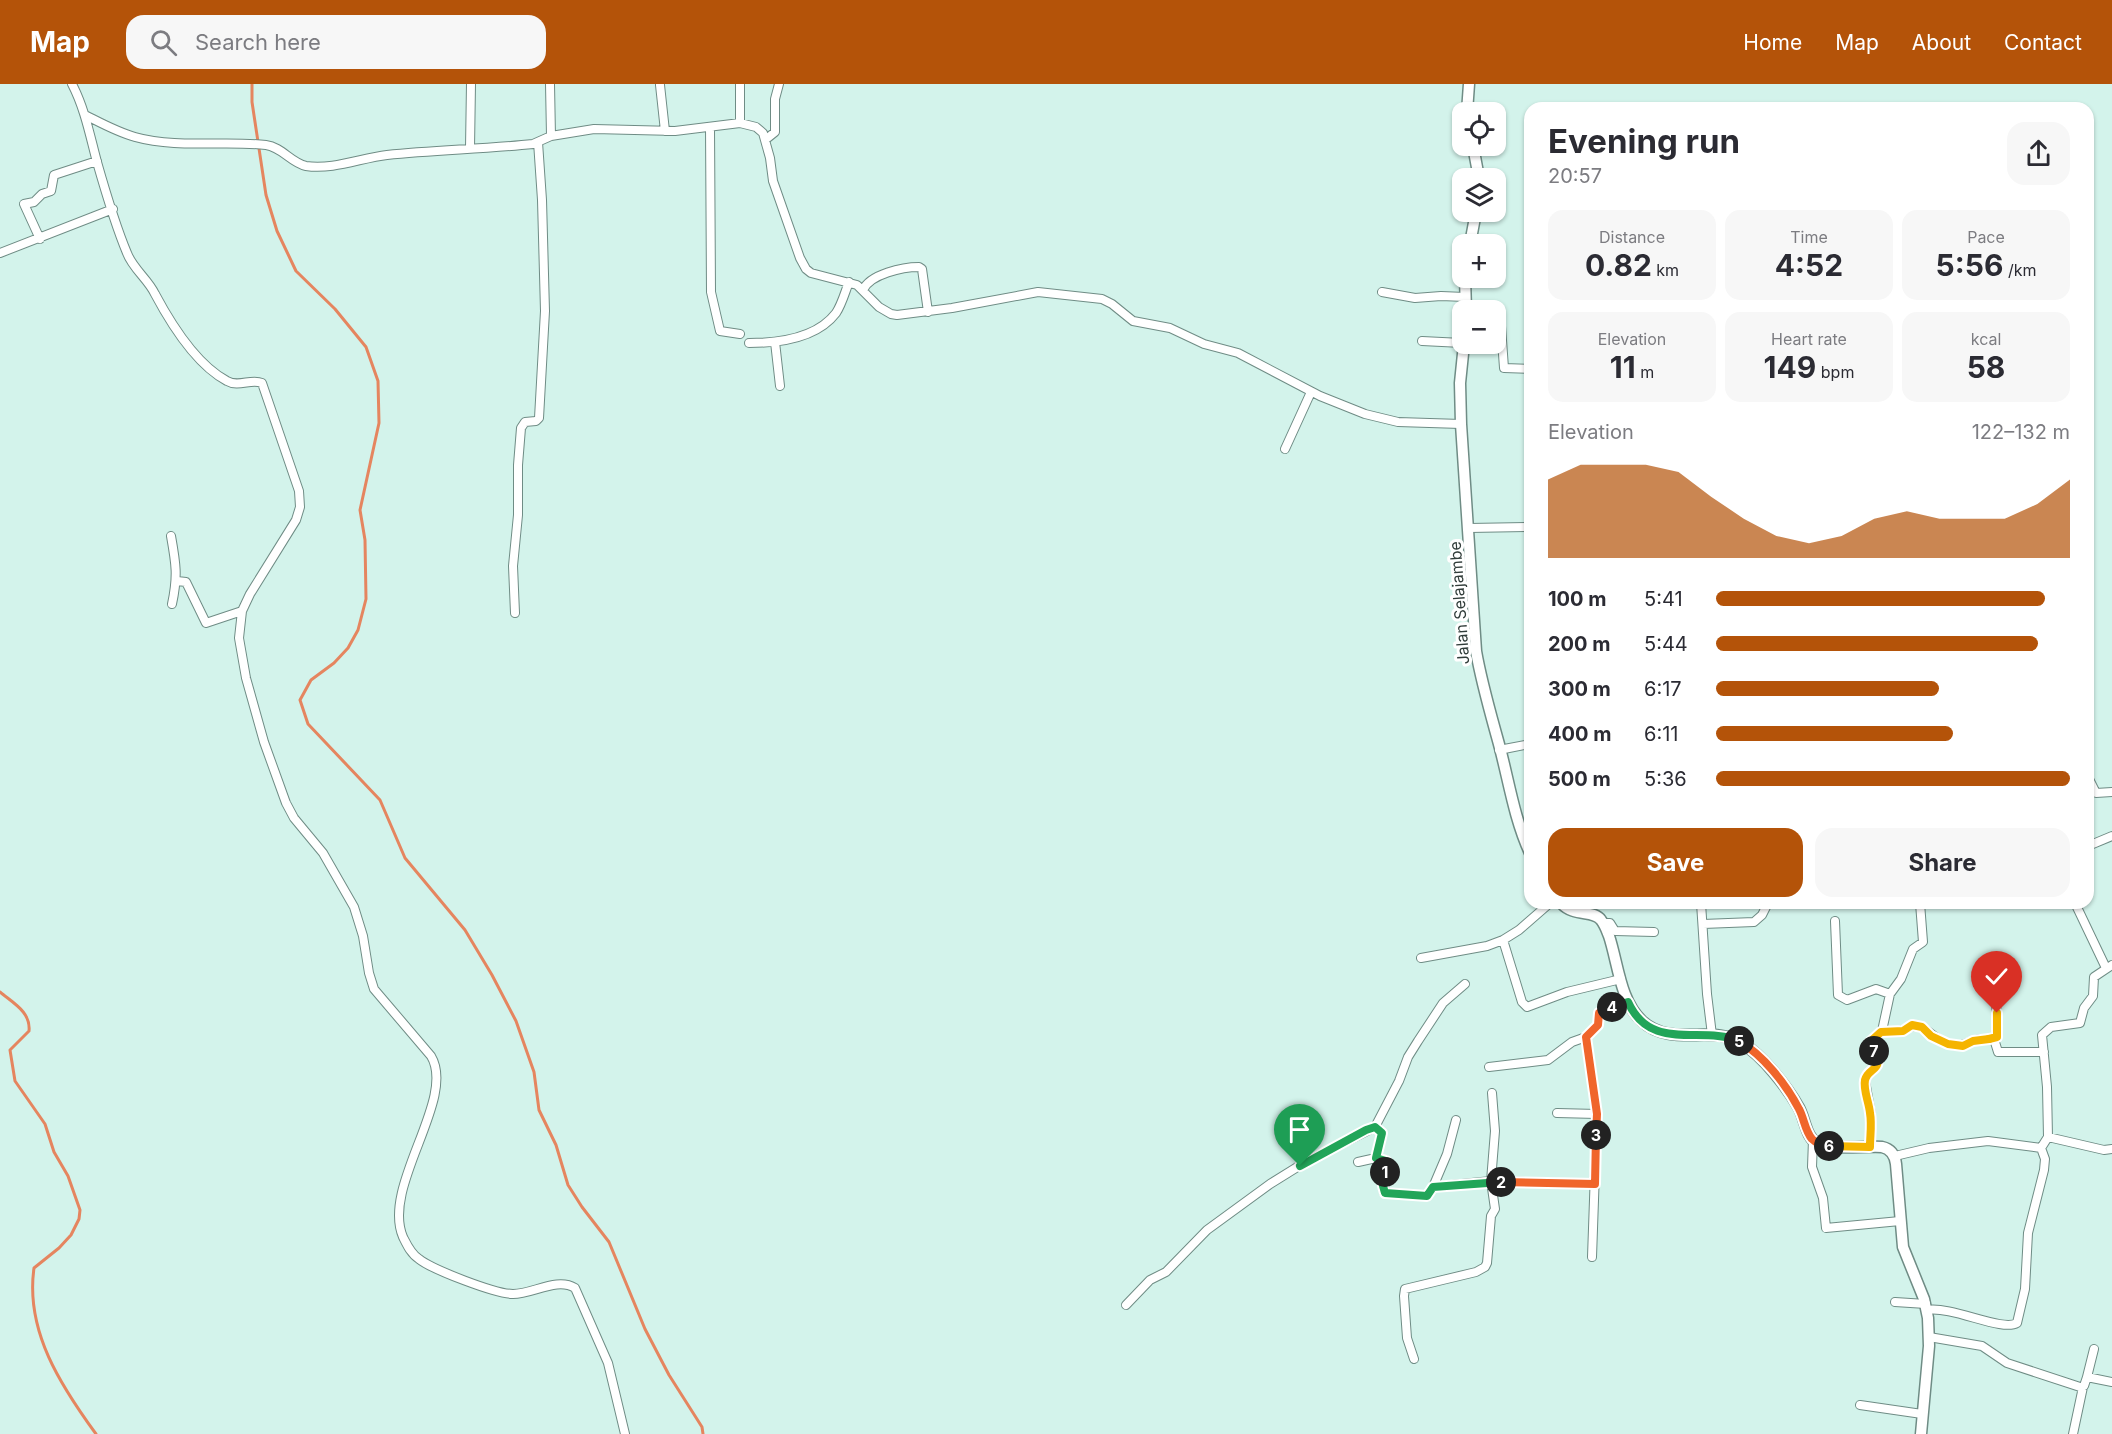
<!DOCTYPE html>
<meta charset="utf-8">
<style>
:root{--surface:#fff;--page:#f7f7f7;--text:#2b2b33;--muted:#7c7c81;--accent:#b45309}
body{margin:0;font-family:Inter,sans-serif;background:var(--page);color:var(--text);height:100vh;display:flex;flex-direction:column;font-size:22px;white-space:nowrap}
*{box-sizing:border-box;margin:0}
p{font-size:20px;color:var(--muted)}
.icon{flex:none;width:33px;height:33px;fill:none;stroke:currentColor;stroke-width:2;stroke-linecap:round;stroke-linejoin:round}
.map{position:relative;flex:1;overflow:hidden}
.panel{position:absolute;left:1524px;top:18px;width:570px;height:807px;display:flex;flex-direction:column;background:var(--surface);border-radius:18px;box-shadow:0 2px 4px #0004}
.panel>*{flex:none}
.buttons{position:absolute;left:1452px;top:18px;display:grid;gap:12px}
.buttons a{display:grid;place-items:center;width:54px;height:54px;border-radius:12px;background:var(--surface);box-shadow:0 2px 4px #0004;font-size:30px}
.pin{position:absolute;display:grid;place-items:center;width:51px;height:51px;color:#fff;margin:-62px -26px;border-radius:50% 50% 50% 0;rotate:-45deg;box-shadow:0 0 6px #0007}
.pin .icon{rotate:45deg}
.km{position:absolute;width:30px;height:30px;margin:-15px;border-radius:50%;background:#222;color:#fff;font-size:16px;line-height:30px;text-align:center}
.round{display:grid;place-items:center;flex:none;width:63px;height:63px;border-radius:18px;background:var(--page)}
.head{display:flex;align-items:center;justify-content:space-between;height:102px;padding:0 24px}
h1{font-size:33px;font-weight:700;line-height:45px}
.stats{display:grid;grid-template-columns:repeat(3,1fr);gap:9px;height:102px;padding:6px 24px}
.stats div{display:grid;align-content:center;border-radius:15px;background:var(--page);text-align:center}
.stats b{font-size:30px;font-weight:700}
.stats small{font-size:16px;font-weight:400}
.stats p{font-size:16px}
.chart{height:168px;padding:12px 24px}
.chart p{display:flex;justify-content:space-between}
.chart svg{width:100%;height:108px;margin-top:6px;fill:var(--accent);opacity:.7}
.button{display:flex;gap:12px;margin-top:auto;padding:12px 24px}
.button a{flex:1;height:69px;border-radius:18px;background:var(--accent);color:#fff;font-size:24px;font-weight:700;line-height:69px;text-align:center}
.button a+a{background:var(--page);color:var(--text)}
ul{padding:0 24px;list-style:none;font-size:20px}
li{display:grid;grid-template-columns:96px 72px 1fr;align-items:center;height:45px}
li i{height:15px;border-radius:8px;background:var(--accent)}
header{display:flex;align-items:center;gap:36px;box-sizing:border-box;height:84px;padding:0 30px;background:var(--accent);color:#fff}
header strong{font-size:28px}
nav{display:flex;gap:33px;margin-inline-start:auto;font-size:21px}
.search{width:420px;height:54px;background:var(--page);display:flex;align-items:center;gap:15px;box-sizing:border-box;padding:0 21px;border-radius:18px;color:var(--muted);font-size:22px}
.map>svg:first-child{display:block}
</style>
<header>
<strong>Map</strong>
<div class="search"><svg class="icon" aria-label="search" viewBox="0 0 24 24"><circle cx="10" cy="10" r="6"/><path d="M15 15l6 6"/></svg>Search here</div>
<nav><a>Home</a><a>Map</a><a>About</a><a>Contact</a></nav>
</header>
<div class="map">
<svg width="2112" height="1350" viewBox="0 0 2112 1350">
<rect width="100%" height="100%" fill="#d3f3eb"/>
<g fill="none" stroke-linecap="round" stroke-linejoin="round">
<path stroke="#e5855f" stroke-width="3" d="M252 0V18L266 111 277 147 296 187 335 225 366 263 378 297 379 339 360 426 365 456 366 515 358 546 348 564 334 579 311 596 300 616 308 640 380 716 405 774 465 846 492 891 516 937 534 988 539 1026 556 1061 568 1101 582 1123 609 1158 645 1245 669 1291 702 1343 703 1350
M0 908C13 919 31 928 29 947L10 966 15 997 45 1040 54 1068 68 1092 80 1126 79 1135 71 1151 59 1164 34 1184C25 1247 61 1302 96 1350"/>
<g stroke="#6f8c85" stroke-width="10">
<path id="street" d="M72 0C85 25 90 52 97 78 105 106 116 143 127 169 133 185 148 195 155 210 171 240 197 281 227 297 239 304 251 294 262 299L299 407 300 423 296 436 250 510 242 527 239 554 246 594 264 658 286 719 294 734 323 769 354 823 363 852 369 889 374 905 431 972C457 1015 381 1102 403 1153 407 1161 411 1170 419 1175 433 1186 496 1210 513 1210 533 1210 557 1193 575 1204L608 1279 625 1350
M550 0 551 52
M740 0V39
M660 1 665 47
M85 31C101 39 117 48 135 53 178 65 223 56 266 61 282 63 291 79 306 82 333 86 361 74 387 71 436 66 485 65 533 60L551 52 594 45 675 47 740 39 756 43 763 49 770 74 773 97 800 174 806 185 811 189 857 201 879 223 891 230 897 231 952 224 1038 208 1102 215 1112 220 1133 237 1170 244 1204 260 1238 269 1320 312 1365 330 1398 338 1461 340
M710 43 711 208 720 247 740 250
M765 56 775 48V15L779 0
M470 64 471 0
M40 155 24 120 34 118 42 110 51 107 54 91 97 77
M0 169 113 125
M863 206C870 190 903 183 919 183L922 185 928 228
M1382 208 1415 214 1441 212 1465 213
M1496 241 1501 242 1504 284 1530 285
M1422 257 1462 259
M775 258 780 302
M749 259C778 259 817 254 836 229 842 220 845 208 849 198
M1285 365 1311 308
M1469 444 1530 443
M171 452C176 480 178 492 172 520
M177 497 186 498 206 539 242 527
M515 529 513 482 518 431V381L521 344 525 338 536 337 539 334 545 227 542 116 538 58
M1499 666 1530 660
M2088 693 2096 709 2112 708
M2088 762 2112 752
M1701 819 1707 910 1712 951
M2075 819 2106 884
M1835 837 1838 911 1847 916 1876 905 1890 910
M1603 839H1610L1615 847 1654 848
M1703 840 1754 838 1762 831 1768 819
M1503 856 1522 918 1527 923 1567 908 1621 895
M1421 874 1487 862 1503 856 1519 846 1550 819
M1881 948C1888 948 1893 948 1900 947 1906 946 1910 941 1917 942 1927 943 1936 957 1949 960 1960 964 1966 959 1976 956 1981 955 1989 955 1994 955L1998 949 1995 904
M1994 955 1998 968H2044
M1489 983 1548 976 1572 958 1586 953
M1557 1029 1597 1030
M1375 1043 1382 1049 1376 1074
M2048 1053 2047 1003 2042 951 2051 943 2080 939 2084 924 2093 912 2094 893 2112 881
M1813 1056 1812 1083 1823 1114 1826 1144 1900 1137
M1870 1063 1871 1030 1865 997 1867 991 1876 983 1878 977 1870 958 1882 947 1890 910 1901 895 1913 865 1923 858 1920 819
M2041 1064 2048 1053 2104 1066 2112 1065
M1895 1072 1929 1064 1988 1057 2041 1064 2045 1075 2044 1086 2028 1149 2025 1205 2017 1239C2002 1248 1953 1222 1927 1226
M1358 1078 1376 1074 1385 1076 1387 1079 1384 1108 1386 1109 1427 1112 1433 1103 1491 1097 1595 1100
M1433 1103 1447 1070 1456 1036
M1592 1173 1597 1030 1586 953 1598 941 1599 929 1628 918
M1895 1218 1926 1220
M1126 1221 1150 1196 1166 1188 1207 1146 1270 1100 1307 1077 1375 1043 1399 997 1408 973 1418 957 1443 919 1465 900
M1929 1253 1982 1262 2007 1279 2080 1303 2084 1302 2087 1293 2112 1298
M1414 1275 1407 1254 1404 1212 1405 1205 1476 1188 1485 1183 1487 1179 1491 1132 1495 1125 1491 1097 1495 1047 1492 1009
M2087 1293 2094 1265
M1860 1321 1922 1330
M2073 1350 2083 1303"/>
</g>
<g stroke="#6f8c85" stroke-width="13">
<path id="secondary" d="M1467 28 1469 0
M1473 62 1479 94
M1470 160 1476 128
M1465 194 1466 226
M1464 260 1460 299 1461 340 1476 567C1481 596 1489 624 1497 653 1508 691 1513 732 1530 769
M1561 819C1575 834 1593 825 1601 836 1605 841 1607 847 1609 852 1618 879 1620 917 1642 937 1671 964 1713 940 1742 959 1763 972 1787 1003 1799 1024 1805 1035 1806 1054 1818 1060 1830 1066 1867 1062 1882 1063 1891 1065 1895 1071 1896 1080L1903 1163 1924 1215 1928 1234 1929 1262 1921 1350"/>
</g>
<use href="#street" stroke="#fff" stroke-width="8"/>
<use href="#secondary" stroke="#fff" stroke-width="10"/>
</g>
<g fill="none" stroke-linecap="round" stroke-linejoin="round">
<g stroke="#fff" stroke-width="12">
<path id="split-1" d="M1300 1082 1366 1046 1375 1043 1382 1049 1376 1074 1386 1077 1385 1088"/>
</g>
<g stroke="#fff" stroke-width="12">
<path id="split-2" d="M1385 1088 1383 1102 1385 1109 1427 1112 1433 1103 1501 1098"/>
</g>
<g stroke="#fff" stroke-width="12">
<path id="split-3" d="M1501 1098 1595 1100 1596 1051"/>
</g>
<g stroke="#fff" stroke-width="12">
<path id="split-4" d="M1596 1051 1597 1030 1586 953 1598 941 1599 929 1612 923"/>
</g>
<g stroke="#fff" stroke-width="12">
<path id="split-5" d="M1612 923 1628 918C1651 969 1702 941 1739 957"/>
</g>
<g stroke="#fff" stroke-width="12">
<path id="split-6" d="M1739 957C1763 971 1786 1000 1799 1025 1804 1034 1805 1047 1812 1055 1817 1060 1823 1062 1829 1062"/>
</g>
<g stroke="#fff" stroke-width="12">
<path id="split-7" d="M1829 1062 1870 1063C1870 1052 1872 1040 1870 1029 1869 1018 1863 1006 1865 996 1868 983 1885 987 1874 967"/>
</g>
<g stroke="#fff" stroke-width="12">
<path id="split-8" d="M1874 967 1870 958 1881 948 1903 947 1912 941 1922 943 1931 952 1948 960 1963 962 1973 957 1989 955"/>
</g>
<g stroke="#fff" stroke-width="12">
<path id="split-9" d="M1989 955 1997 953V929"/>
</g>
<use href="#split-1" stroke="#22a559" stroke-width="8"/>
<use href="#split-2" stroke="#22a559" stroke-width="8"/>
<use href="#split-3" stroke="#f0652b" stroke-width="8"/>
<use href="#split-4" stroke="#f0652b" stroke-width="8"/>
<use href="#split-5" stroke="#22a559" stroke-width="8"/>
<use href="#split-6" stroke="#f0652b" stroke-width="8"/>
<use href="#split-7" stroke="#f5b400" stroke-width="8"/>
<use href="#split-8" stroke="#f5b400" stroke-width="8"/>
<use href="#split-9" stroke="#f5b400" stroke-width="8"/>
</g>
<g text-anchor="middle" stroke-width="6" stroke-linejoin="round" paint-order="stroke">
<g font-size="16" fill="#313d3a" stroke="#fff">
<text transform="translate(1459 519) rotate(-94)" y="6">Jalan Selajambe</text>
</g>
</g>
</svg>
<div class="buttons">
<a><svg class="icon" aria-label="locate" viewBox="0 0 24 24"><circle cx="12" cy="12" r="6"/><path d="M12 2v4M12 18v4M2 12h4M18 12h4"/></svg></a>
<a><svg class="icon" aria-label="layers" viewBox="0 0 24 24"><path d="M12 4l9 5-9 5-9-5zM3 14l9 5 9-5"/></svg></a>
<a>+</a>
<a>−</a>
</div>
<div class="pin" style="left:1300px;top:1082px;background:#1e9e55"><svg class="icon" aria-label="arrive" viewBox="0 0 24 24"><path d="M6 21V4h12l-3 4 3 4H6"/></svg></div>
<div class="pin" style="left:1997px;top:929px;background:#d93025"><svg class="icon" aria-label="check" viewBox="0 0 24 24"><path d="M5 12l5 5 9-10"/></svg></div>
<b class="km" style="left:1385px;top:1088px">1</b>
<b class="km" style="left:1501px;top:1098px">2</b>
<b class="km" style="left:1596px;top:1051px">3</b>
<b class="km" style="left:1612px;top:923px">4</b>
<b class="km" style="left:1739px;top:957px">5</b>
<b class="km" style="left:1829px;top:1062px">6</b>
<b class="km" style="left:1874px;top:967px">7</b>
<section class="panel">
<div class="head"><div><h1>Evening run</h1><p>20:57</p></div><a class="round"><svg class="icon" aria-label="share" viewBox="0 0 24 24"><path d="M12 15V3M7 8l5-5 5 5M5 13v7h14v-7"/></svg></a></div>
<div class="stats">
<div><p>Distance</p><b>0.82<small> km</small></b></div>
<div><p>Time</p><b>4:52</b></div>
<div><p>Pace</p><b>5:56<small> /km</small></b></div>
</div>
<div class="stats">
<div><p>Elevation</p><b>11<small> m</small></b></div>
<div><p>Heart rate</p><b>149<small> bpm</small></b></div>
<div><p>kcal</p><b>58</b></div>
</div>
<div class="chart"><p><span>Elevation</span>122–132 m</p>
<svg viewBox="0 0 160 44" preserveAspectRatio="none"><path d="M0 44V12L10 6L20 6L30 6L40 9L50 19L60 28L70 35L80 38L90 35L100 28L110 25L120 28L130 28L140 28L150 22L160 12V44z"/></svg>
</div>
<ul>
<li><b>100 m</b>5:41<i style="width:93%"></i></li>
<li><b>200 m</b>5:44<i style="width:91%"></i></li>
<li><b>300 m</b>6:17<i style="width:63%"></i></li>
<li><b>400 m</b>6:11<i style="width:67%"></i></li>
<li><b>500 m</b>5:36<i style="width:100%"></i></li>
</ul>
<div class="button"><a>Save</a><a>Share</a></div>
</section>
</div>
